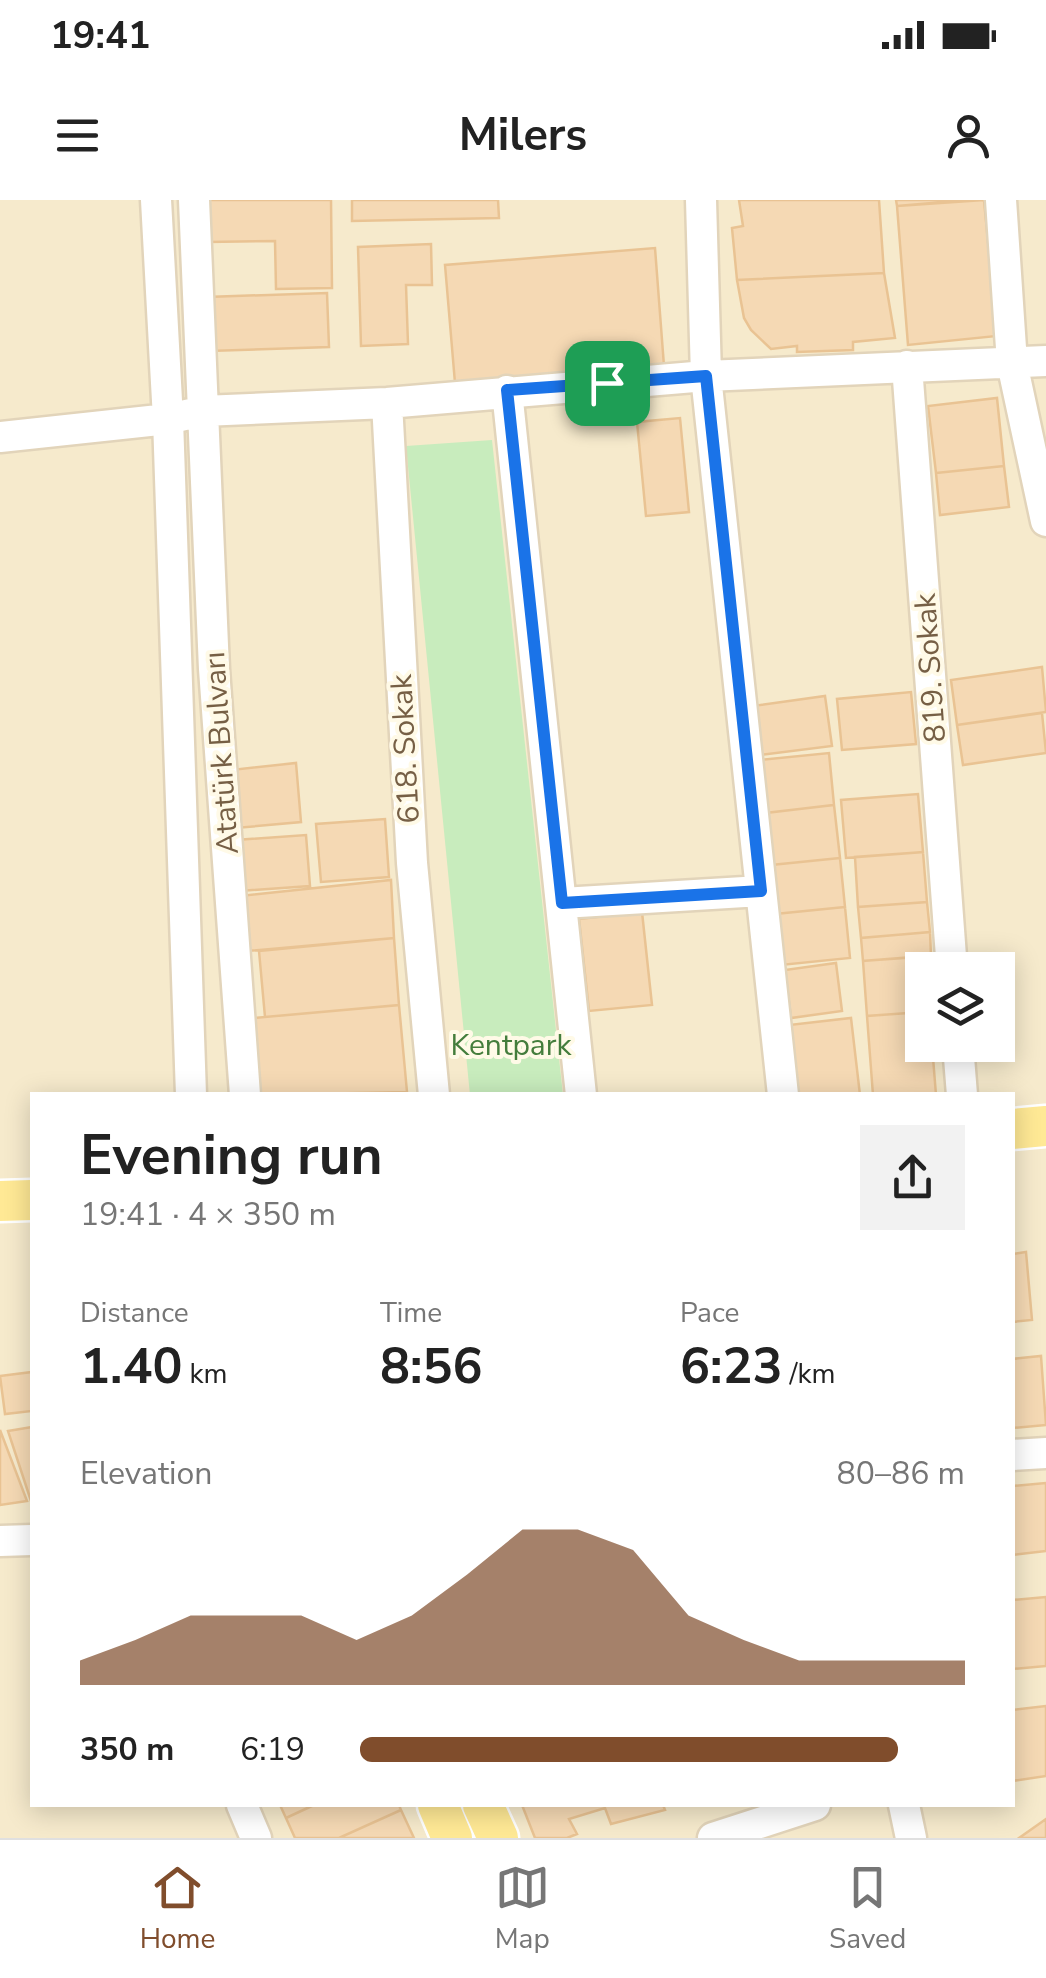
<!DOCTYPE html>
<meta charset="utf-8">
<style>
:root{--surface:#fff;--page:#f2f2f2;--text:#222;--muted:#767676;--line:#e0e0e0;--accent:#804d2c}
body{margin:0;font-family:"Nunito Sans",sans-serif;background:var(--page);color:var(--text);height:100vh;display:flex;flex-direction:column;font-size:38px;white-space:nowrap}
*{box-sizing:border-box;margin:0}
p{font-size:32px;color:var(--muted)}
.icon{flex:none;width:55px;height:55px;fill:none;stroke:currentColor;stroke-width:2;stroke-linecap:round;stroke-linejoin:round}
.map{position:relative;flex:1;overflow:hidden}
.details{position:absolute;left:30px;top:892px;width:985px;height:715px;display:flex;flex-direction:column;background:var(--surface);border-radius:0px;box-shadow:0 5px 25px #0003}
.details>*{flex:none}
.fabs{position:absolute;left:905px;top:752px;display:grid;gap:20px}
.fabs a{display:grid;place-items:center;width:110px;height:110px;border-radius:0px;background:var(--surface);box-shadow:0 5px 25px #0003;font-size:50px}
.pin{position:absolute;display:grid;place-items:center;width:85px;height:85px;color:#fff;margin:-42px;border-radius:20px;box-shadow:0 5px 15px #0006}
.round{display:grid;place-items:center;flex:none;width:105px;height:105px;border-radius:0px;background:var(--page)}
.head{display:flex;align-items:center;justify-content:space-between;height:170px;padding:0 50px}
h1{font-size:55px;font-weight:700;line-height:75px}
.stats{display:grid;grid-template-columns:repeat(3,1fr);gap:15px;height:170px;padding:10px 50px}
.stats div{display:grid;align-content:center}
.stats b{font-size:50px;font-weight:700}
.stats small{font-size:28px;font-weight:400}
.stats p{font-size:28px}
.chart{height:280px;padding:20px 50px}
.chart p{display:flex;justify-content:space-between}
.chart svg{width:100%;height:180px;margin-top:10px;fill:var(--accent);opacity:.7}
ul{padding:0 50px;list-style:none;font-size:32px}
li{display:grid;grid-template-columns:160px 120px 1fr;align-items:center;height:75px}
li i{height:25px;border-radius:12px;background:var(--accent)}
.status{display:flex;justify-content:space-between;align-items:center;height:70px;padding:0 50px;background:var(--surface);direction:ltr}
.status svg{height:28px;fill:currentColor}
header{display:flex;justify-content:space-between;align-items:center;height:130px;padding:0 50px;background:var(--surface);font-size:45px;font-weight:700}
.tabs{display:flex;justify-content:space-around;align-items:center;height:140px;border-top:2px solid var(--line);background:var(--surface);font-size:28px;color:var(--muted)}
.tabs a{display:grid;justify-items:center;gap:5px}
.tabs .on{color:var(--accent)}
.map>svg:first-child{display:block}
</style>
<div class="status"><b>19:41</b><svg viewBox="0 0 49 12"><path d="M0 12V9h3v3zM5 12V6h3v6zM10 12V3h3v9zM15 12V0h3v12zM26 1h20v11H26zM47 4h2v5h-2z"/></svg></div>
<header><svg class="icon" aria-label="menu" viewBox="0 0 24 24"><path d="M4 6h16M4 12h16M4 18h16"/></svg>Milers<svg class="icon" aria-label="person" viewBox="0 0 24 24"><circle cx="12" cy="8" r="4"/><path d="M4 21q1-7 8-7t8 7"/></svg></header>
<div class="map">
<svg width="1046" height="1638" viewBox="0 0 1046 1638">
<rect width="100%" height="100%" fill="#fef7df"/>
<path fill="#f6eacc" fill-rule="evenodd" d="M0 0H1046V1638H0ZM922 770H998V845H922ZM32 895H1012V1605H32Z"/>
<path fill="#c8ecbd" d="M492 240 563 895H470L406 246Z"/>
<path fill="#f5d9b4" stroke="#e9c393" stroke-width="2.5" d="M207 0H331L332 88 276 89 275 41 208 42Z
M352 0H498L499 18 352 21Z
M739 0H879L884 73 737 80 732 28 743 26Z
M896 0H967L897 6Z
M984 0 997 136 908 145 897 6Z
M431 44 432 85H406L408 144 361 146 358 47Z
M655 48 664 166 455 183 445 65Z
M884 73 895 138 853 142V150L797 152V146L771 149 751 130 744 118 737 80Z
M327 93 329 147 209 151 207 97Z
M997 198 1004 266 936 273 928 206Z
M680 218 689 312 646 316 637 222Z
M1004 266 1009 307 940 315 936 273Z
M1042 467 1046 512 957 525 951 480Z
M911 492 916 544 842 550 837 499Z
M825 496 832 546 760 555 753 506Z
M1042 513 1046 553 963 565 957 525Z
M829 553 834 605 765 613 760 560Z
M296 563 301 622 236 628 231 570Z
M918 594 923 652 846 658 841 600Z
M834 605 840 658 771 665 765 613Z
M385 619 389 677 321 682 316 624Z
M306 635 310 686 240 691 236 640Z
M923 652 927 702 858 707 855 657Z
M840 658 845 707 775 714 771 665Z
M391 680 394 738 247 751 240 696Z
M927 702 930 732 861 738 858 707Z
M845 707 850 758 781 765 775 714Z
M642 712 652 805 589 811 579 719Z
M930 732 931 756 863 761 861 738Z
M394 738 399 805 265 817 259 751Z
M925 756 922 812 867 816 863 761Z
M836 763 842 811 791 818 785 770Z
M399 805 407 892 260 895 253 818Z
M922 812V845H932L936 895H873L867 816Z
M851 818 860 895H798L789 825Z
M1026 1052 1032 1120 1012 1122V1054Z
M1041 1156 1046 1225 1012 1228V1159Z
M32 1172V1211L5 1214 0 1176Z
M32 1227V1304L8 1231Z
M0 1230 27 1301 0 1305Z
M1046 1283V1351L1012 1355V1286Z
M1046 1397V1466L1012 1469V1400Z
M1046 1506V1576L1012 1581V1510Z
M280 1605H314L286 1618Z
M314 1605H399L401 1610 339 1638H295L286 1618Z
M522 1605H663L665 1610 611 1624 605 1608 569 1619 577 1634 567 1638H535Z
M401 1610 414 1638H339Z
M1046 1619V1638H1019Z"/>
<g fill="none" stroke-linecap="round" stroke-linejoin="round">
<g stroke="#e2d4ba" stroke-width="35">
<path id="minor" d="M156 0 168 219 191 895
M194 0 214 469 245 895
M701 0 706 176 783 895
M1001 0 1012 163 1046 321
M907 166 952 770
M507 191 581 895
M387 203 412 663 434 895
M0 237 168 219 203 211 387 203 706 176 1046 161
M562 703 761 691
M958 845 962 895
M1012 1255 1046 1253
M0 1341 32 1340
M242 1605 256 1638
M904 1605 911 1638
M713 1638 815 1605"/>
</g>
<g stroke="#fff" stroke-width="45">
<path id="major" d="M1012 929 1046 926
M0 1001 32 1000
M438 1605 452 1638
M483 1605 498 1638"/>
</g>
<use href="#minor" stroke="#fff" stroke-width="30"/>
<use href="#major" stroke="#ffe995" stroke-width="40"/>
</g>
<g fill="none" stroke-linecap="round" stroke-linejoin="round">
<g stroke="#fff" stroke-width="20">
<path id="route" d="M706 176 761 691 562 703 507 190Z"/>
</g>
<use href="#route" stroke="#1a73e8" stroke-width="12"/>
</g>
<g text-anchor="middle" stroke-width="8" stroke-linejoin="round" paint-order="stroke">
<g font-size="30" fill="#765f45" stroke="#fffae7">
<text transform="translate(930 468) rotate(-94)" y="10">819. Sokak</text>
<text transform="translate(405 549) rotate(-93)" y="10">618. Sokak</text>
<text transform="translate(221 553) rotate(-94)" y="10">Atatürk Bulvarı</text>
</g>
<g font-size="30" fill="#447d3c" stroke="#fffae7">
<text x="511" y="855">Kentpark</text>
</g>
</g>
</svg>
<div class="fabs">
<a><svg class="icon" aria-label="layers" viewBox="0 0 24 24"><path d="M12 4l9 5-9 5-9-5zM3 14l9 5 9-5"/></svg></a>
</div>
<div class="pin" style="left:607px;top:183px;background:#1e9e55"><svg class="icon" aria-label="arrive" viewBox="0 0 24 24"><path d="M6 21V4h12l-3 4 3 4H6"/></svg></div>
<section class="details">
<div class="head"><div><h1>Evening run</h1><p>19:41 · 4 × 350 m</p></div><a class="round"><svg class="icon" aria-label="share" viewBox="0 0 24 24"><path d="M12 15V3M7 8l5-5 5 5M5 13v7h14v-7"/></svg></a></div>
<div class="stats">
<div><p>Distance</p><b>1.40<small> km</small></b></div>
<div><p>Time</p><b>8:56</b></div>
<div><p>Pace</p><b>6:23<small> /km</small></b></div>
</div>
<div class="chart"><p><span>Elevation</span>80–86 m</p>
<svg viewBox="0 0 160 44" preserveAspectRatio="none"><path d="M0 44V38L10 33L20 27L30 27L40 27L50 33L60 27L70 17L80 6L90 6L100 11L110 27L120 33L130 38L140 38L150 38L160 38V44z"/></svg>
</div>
<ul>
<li><b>350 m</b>6:19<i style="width:89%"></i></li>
</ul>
</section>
</div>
<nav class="tabs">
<a class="on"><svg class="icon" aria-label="home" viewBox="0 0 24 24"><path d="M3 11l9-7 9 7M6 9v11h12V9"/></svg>Home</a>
<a><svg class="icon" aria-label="map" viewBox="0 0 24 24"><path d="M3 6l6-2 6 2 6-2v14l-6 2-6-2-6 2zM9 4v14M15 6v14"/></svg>Map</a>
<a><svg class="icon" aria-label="saved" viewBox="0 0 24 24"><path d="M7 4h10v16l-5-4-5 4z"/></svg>Saved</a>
</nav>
